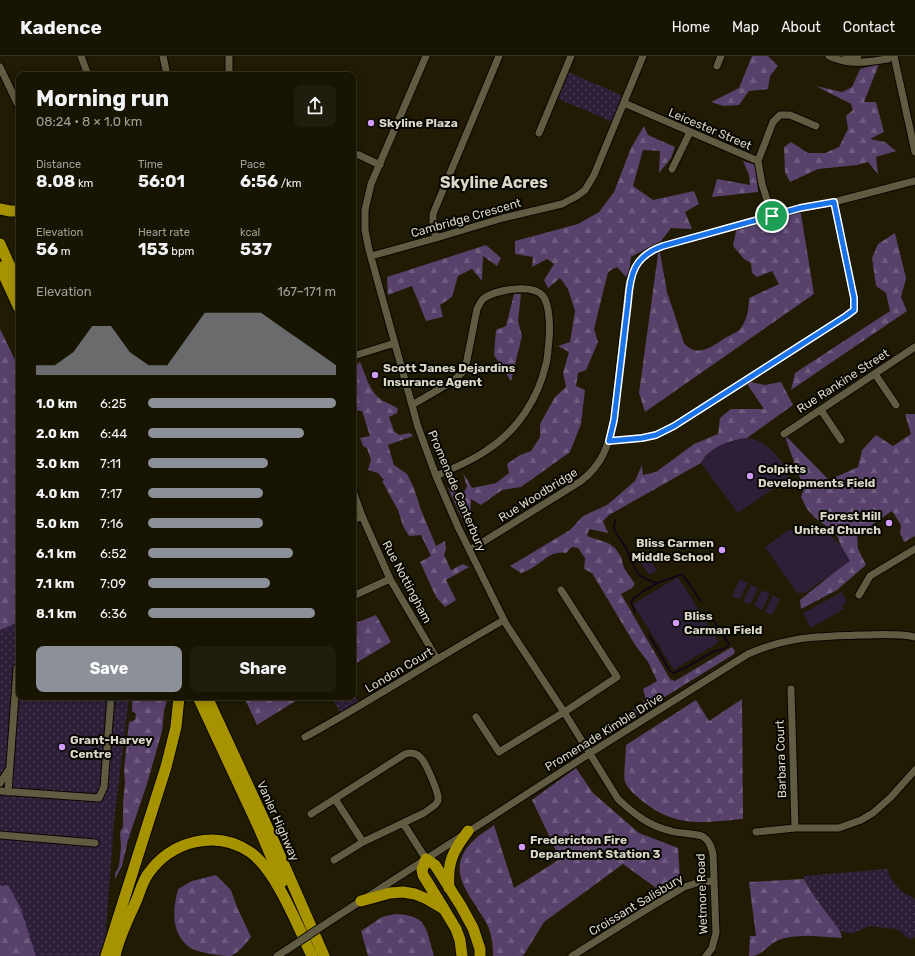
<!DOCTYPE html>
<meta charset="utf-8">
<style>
:root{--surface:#181402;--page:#211d0c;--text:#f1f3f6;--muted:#9f9e99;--line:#363324;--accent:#8c9099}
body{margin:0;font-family:Rubik,sans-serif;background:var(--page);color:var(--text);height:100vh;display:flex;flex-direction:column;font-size:15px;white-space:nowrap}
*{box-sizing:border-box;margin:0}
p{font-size:13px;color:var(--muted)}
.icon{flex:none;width:22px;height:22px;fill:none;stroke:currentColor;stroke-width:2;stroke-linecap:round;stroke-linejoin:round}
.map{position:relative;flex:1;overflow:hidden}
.panel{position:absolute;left:16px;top:16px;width:340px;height:628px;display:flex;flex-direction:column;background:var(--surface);border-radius:8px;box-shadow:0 2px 10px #0003,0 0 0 1px var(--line)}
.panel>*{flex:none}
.pin{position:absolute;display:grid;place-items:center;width:34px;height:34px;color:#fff;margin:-17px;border:2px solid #fff;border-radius:50%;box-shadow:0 1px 4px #0007}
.round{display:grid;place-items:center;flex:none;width:42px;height:42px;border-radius:8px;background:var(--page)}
.headline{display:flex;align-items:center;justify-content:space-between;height:68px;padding:0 20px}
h1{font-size:22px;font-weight:700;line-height:30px}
.figures{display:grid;grid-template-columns:repeat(3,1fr);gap:6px;height:68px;padding:4px 20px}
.figures div{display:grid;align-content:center}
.figures b{font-size:17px;font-weight:700}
.figures small{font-size:11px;font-weight:400}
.figures p{font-size:11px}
.chart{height:112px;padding:8px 20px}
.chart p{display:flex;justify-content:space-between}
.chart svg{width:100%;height:72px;margin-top:4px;fill:var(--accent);opacity:.7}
.primary-button{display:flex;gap:8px;margin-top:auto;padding:8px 20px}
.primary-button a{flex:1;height:46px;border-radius:8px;background:var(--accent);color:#fff;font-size:16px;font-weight:700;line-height:46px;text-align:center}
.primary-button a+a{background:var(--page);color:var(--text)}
ul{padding:0 20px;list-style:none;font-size:13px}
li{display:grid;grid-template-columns:64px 48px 1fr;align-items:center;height:30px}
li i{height:10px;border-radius:5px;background:var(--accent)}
header{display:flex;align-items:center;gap:24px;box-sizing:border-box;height:56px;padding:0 20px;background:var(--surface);border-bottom:1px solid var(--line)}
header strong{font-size:19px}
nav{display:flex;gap:22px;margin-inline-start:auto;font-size:14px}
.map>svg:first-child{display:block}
</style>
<header>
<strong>Kadence</strong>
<nav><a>Home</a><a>Map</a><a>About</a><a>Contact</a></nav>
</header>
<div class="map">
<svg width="915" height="900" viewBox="0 0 915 900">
<defs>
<pattern id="green-dots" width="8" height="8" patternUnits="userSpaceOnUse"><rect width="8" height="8" fill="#2e1f39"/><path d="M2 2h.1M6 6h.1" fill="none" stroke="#4c3f54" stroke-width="1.8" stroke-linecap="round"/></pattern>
<pattern id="forest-firs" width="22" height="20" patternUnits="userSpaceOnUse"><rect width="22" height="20" fill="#58416a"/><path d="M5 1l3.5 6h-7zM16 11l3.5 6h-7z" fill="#6f5c7e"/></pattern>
</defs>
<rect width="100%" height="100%" fill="#201b02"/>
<path fill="url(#green-dots)" d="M568 16 623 40 612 66 557 42Z
M0 276 19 318V641H129L114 767 104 900H0Z
M353 636 361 649 343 660 331 641H353Z
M887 813C892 828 901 836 915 843V881L910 884 903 877 896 873 869 870 852 878 840 875 812 837 803 820Z"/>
<path fill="url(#forest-firs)" d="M752 0H768L778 10 770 20 768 33 749 35 739 49 723 50 711 46 739 32Z
M879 8 864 46H876L884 76 870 83 885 86 896 95 876 101 878 118 868 106 857 109 818 113 790 126 785 116 784 91 791 86 808 97H825L839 91 848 73 846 60 853 54 851 48 816 30 842 36 852 31 860 13Z
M644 70 648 79 675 91 671 102 659 117 660 95 643 94 633 130 653 144 694 135 699 148 685 156 692 173 671 172 661 185 631 201 628 223 617 211 608 216 594 273 598 286 586 314 578 317 576 330 585 334 581 368 570 396 521 431 502 434 481 449 471 443 470 459 462 463 448 432 462 439 467 431 463 417 472 432 496 427 509 417 507 408 520 399 531 395 540 381V368L555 341 566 331 563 317 569 296 558 290 570 286 575 255 568 233 560 222 548 232 544 224 554 208 547 203 532 211 533 201 515 198V185L578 168 599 156 614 136 631 92Z
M743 105 756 109 758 136 712 141 717 123 750 129 749 119Z
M800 152 814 238 645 356 639 337 659 191 667 236 684 287C697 303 713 290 725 282 730 279 738 276 741 272 747 264 749 252 749 242L779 228 772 215 757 221 752 217 751 207 744 203 733 190 737 170Z
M895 177 906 222 901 241 907 255 791 334 795 317 890 255 886 237 876 230 872 202 878 188Z
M486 189 501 202 497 210 483 200 482 225 472 213 458 220 452 241 440 249 443 261 426 265 412 230 388 239 387 221Z
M514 238H521L518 265 522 280 511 325 494 299 496 274 506 270Z
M0 273 19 312V566L0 574Z
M360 306C365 317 369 334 379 342 384 347 393 348 398 353L397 357 389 361 394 375 399 379 410 377 413 380 388 389 394 409 407 418 414 432 421 454 436 490 445 485 446 493 444 499 451 514 463 508 469 511 446 524 456 544 445 551 436 541 420 506 431 500 421 479 409 480 403 470 398 454 382 425 384 424 378 417 368 414 371 404 367 392 363 390 360 382 370 380 362 355 353 354C355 340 353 327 353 312Z
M745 325 765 329 781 326 793 349 747 382 740 383 706 399 701 407 609 459 603 465 608 477 589 473 587 480 608 487 615 492 621 501 624 512 635 528 632 532 621 538 670 623 675 625 732 591 735 595 734 598 634 660 632 655 646 644 643 633 657 625 648 606 635 589 592 517 584 513 585 502 578 492 572 491 566 497C551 494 544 505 532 512 529 514 524 516 521 517L510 510 570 474 583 460 607 449 635 425 642 409 643 419 656 416 694 388 718 378 720 362 731 353H764Z
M905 358H915V480L904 486 900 477 901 469 892 455 857 479 858 493 866 509 837 534 801 553 800 544 831 519 849 505 841 490 836 477 815 462 807 453 801 441 804 433 784 378 829 424 858 411 862 394 876 379 893 390 911 378Z
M376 559 391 586 353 609V568Z
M132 641H168L164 655 162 675 147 728 128 784 122 810 115 823V818L119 810 121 791 120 776 123 771V746L125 727 124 713 129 666 135 664 136 658 132 655Z
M244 641H302L257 669Z
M742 643 743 763C702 766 677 773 641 744 636 740 628 733 625 726 623 720 626 697 626 689L696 644 709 665Z
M576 712 593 737 639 777 678 792 680 822 659 834 623 808 544 866 523 900H493C493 890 492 880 488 870 473 840 441 816 474 784 480 778 488 774 494 769L514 832 560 803 532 744Z
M216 819 231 834 237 851 251 881C246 887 239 897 231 900 223 900 213 899 206 897 201 896 193 894 189 891 170 876 173 853 178 833L192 825Z
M804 823 812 837 840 875 842 882C825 881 795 877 779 884 768 888 763 900 749 900L750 880H756L749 826Z
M0 828 1 830 8 829 20 851 36 900H0Z
M395 858C428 859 426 873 434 900H368L361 875 382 861Z"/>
<path fill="#2e1f39" d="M740 383C744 383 749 382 753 383 770 388 785 406 789 422L738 457 701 407C710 392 724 386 740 383Z
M805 469C828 474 839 484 850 505L805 537H797L765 491 787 475Z
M648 501 657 514 649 519 640 506Z
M678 521 719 586 674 614 633 548Z
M740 523 748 527 740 543 732 540Z
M751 529 758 532 750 549 743 545Z
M762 534 770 538 762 554 754 550Z
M842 536 847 546 842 549 844 553 811 572 803 557Z
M773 539 780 543 772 559 765 556Z"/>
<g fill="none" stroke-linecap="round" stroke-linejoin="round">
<path stroke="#11001e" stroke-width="1.5" d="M615 464 614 472 616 477 626 492 631 505 639 519 652 526 658 527 682 518 701 545
M635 556 631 546C637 537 649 532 658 527
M708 556 729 588
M649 579 670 615 673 617C689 613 708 594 724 593L729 588"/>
<g stroke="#0a0500" stroke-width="9">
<path id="minor" d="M81 0 88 19
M163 0 167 19
M229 0V19
M426 0 371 128 365 154V174L369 194 418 371 436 420 458 471 506 568 564 656 618 743C634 758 649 770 671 775 681 778 692 777 702 780 709 784 711 790 713 798L716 877 712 892 706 900
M829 0C851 10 865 6 888 3L890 0
M894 0 915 96
M843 4 858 0
M717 10 721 0
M0 11 19 51
M624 47 758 105 762 128 772 160
M539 77 571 0
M353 98 359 99 380 109
M758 105 773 66 780 59H790L816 70
M672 113 690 76
M436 182 433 170V158L499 0
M371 200 436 182 503 162 562 148 577 140 585 134 594 119 643 0
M353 300 395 287
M875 318 896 349
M412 349 453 325 465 314 477 253C479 250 480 246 483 243 495 234 532 227 543 240 550 249 550 273 549 284 548 292 548 301 546 308 538 343 517 375 487 394 472 405 453 412 436 420
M821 354 841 384
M784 378 915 291
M609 385 642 382 656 379 674 370 846 260 854 254V242L834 146
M353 435 362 460 390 523 437 603
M353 464 362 460
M470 494 581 425C603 408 608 390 614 364L629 227C635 207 643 197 663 190L800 152 830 147 915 125
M859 539 870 520 915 493
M353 540 390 523
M791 633 795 772
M476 661 499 696 569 653 617 621 561 534
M305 681C372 644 437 602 504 564
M0 727 8 715
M0 735 99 742 104 731 111 641
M8 736 17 612
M311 758 405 698C411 696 416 697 420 701 426 706 436 732 438 740V745L435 749 424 757 363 786 335 743
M403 767 426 803
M756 776 795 772H839L861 764 873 757 891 741 915 714
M0 779 95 787
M334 804 363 786
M330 865 595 694 748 598C789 580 816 581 860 579 878 579 897 577 915 581
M277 900 288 893
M572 900 644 855 684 831 700 826 714 825"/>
</g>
<g stroke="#0a0500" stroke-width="13">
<path id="highway" d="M0 153 10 155H19
M0 188 19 230
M0 211 19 252
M198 641 259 772 282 826
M207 641 271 779 324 900
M449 832C447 806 453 795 468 775
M361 845 390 837 403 836 415 838 427 843 444 853 456 873 460 884 462 900
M444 853 423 819 422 814 426 803 435 809 461 850 473 872 480 893V900
M106 900 166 711 176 671 179 641
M115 900C119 880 129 862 137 843 140 835 143 825 148 818 171 785 216 773 250 796 276 814 298 871 312 900"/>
</g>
<use href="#minor" stroke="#615c41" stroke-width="7"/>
<use href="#highway" stroke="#a79200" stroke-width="11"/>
<g stroke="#0a0500" stroke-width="9" stroke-linecap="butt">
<path id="minor-bridge" d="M288 893 330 865"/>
</g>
<use href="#minor-bridge" stroke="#615c41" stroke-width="7"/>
</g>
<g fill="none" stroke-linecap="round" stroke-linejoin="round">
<g stroke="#fff" stroke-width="8">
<path id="route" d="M834 146 854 242V254L846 260 674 370 656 379 642 382 609 385 614 364 628 246C630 218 634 200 663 190L800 152Z"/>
</g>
<use href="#route" stroke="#1a73e8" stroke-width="5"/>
</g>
<g fill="#d29cfd" stroke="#080601" stroke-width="1.5">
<circle cx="371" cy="67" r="4"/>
<circle cx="375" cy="319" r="4"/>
<circle cx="750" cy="420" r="4"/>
<circle cx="889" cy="467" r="4"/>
<circle cx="722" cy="494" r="4"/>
<circle cx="676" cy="567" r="4"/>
<circle cx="62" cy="691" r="4"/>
<circle cx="522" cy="791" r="4"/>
</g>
<g text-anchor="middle" stroke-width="4" stroke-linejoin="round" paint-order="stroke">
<g font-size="12" font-weight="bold" fill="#dad7c8" stroke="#080601" text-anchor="start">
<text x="379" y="71">Skyline Plaza</text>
<text x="383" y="316">Scott Janes Dejardins<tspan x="383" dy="14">Insurance Agent</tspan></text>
<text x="758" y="417">Colpitts<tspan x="758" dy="14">Developments Field</tspan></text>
<text x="881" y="464" text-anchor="end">Forest Hill<tspan x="881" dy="14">United Church</tspan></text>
<text x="714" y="491" text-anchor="end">Bliss Carmen<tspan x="714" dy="14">Middle School</tspan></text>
<text x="684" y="564">Bliss<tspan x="684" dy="14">Carman Field</tspan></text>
<text x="70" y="688">Grant-Harvey<tspan x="70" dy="14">Centre</tspan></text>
<text x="530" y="788">Fredericton Fire<tspan x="530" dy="14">Department Station 3</tspan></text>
</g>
<g font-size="12" fill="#dad7c8" stroke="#080601">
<text transform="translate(710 73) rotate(23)" y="4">Leicester Street</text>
<text transform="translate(466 162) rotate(-16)" y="4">Cambridge Crescent</text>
<text transform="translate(843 325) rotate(-33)" y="4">Rue Rankine Street</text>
<text transform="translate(457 435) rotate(67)" y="4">Promenade Canterbury</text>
<text transform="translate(538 439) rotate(-32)" y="4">Rue Woodbridge</text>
<text transform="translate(407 526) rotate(62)" y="4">Rue Nottingham</text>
<text transform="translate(399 614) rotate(-31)" y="4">London Court</text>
<text transform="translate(604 676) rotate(-32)" y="4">Promenade Kimble Drive</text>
<text transform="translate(781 703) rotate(-92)" y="4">Barbara Court</text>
<text transform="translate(278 765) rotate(66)" y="4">Vanier Highway</text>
<text transform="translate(702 838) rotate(-92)" y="4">Wetmore Road</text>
<text transform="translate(636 849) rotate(-31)" y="4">Croissant Salisbury</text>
</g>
<g font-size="16" font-weight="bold" fill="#dad7c8" stroke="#080601">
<text x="494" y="132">Skyline Acres</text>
</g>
</g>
</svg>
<div class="pin" style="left:772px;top:160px;background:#1e9e55"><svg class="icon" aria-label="arrive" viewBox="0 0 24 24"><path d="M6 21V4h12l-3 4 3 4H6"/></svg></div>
<section class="panel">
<div class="headline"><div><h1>Morning run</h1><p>08:24 · 8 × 1.0 km</p></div><a class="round"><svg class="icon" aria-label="share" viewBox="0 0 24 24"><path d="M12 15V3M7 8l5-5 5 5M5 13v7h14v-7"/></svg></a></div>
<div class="figures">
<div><p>Distance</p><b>8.08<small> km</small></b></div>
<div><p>Time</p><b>56:01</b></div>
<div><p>Pace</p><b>6:56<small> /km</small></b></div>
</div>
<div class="figures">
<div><p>Elevation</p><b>56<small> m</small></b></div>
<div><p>Heart rate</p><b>153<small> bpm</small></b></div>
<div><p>kcal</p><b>537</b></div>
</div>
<div class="chart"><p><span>Elevation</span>167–171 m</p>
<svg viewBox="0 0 160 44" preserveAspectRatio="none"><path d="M0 44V38L10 38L20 30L30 14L40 14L50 30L60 38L70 38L80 22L90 6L100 6L110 6L120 6L130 14L140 22L150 30L160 38V44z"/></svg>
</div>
<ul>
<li><b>1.0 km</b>6:25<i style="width:100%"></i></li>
<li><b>2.0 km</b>6:44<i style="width:83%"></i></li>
<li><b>3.0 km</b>7:11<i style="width:64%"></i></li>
<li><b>4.0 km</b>7:17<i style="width:61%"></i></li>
<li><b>5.0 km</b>7:16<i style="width:61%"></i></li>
<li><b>6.1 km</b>6:52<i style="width:77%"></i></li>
<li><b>7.1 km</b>7:09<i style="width:65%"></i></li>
<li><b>8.1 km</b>6:36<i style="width:89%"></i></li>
</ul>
<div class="primary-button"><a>Save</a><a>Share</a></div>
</section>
</div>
